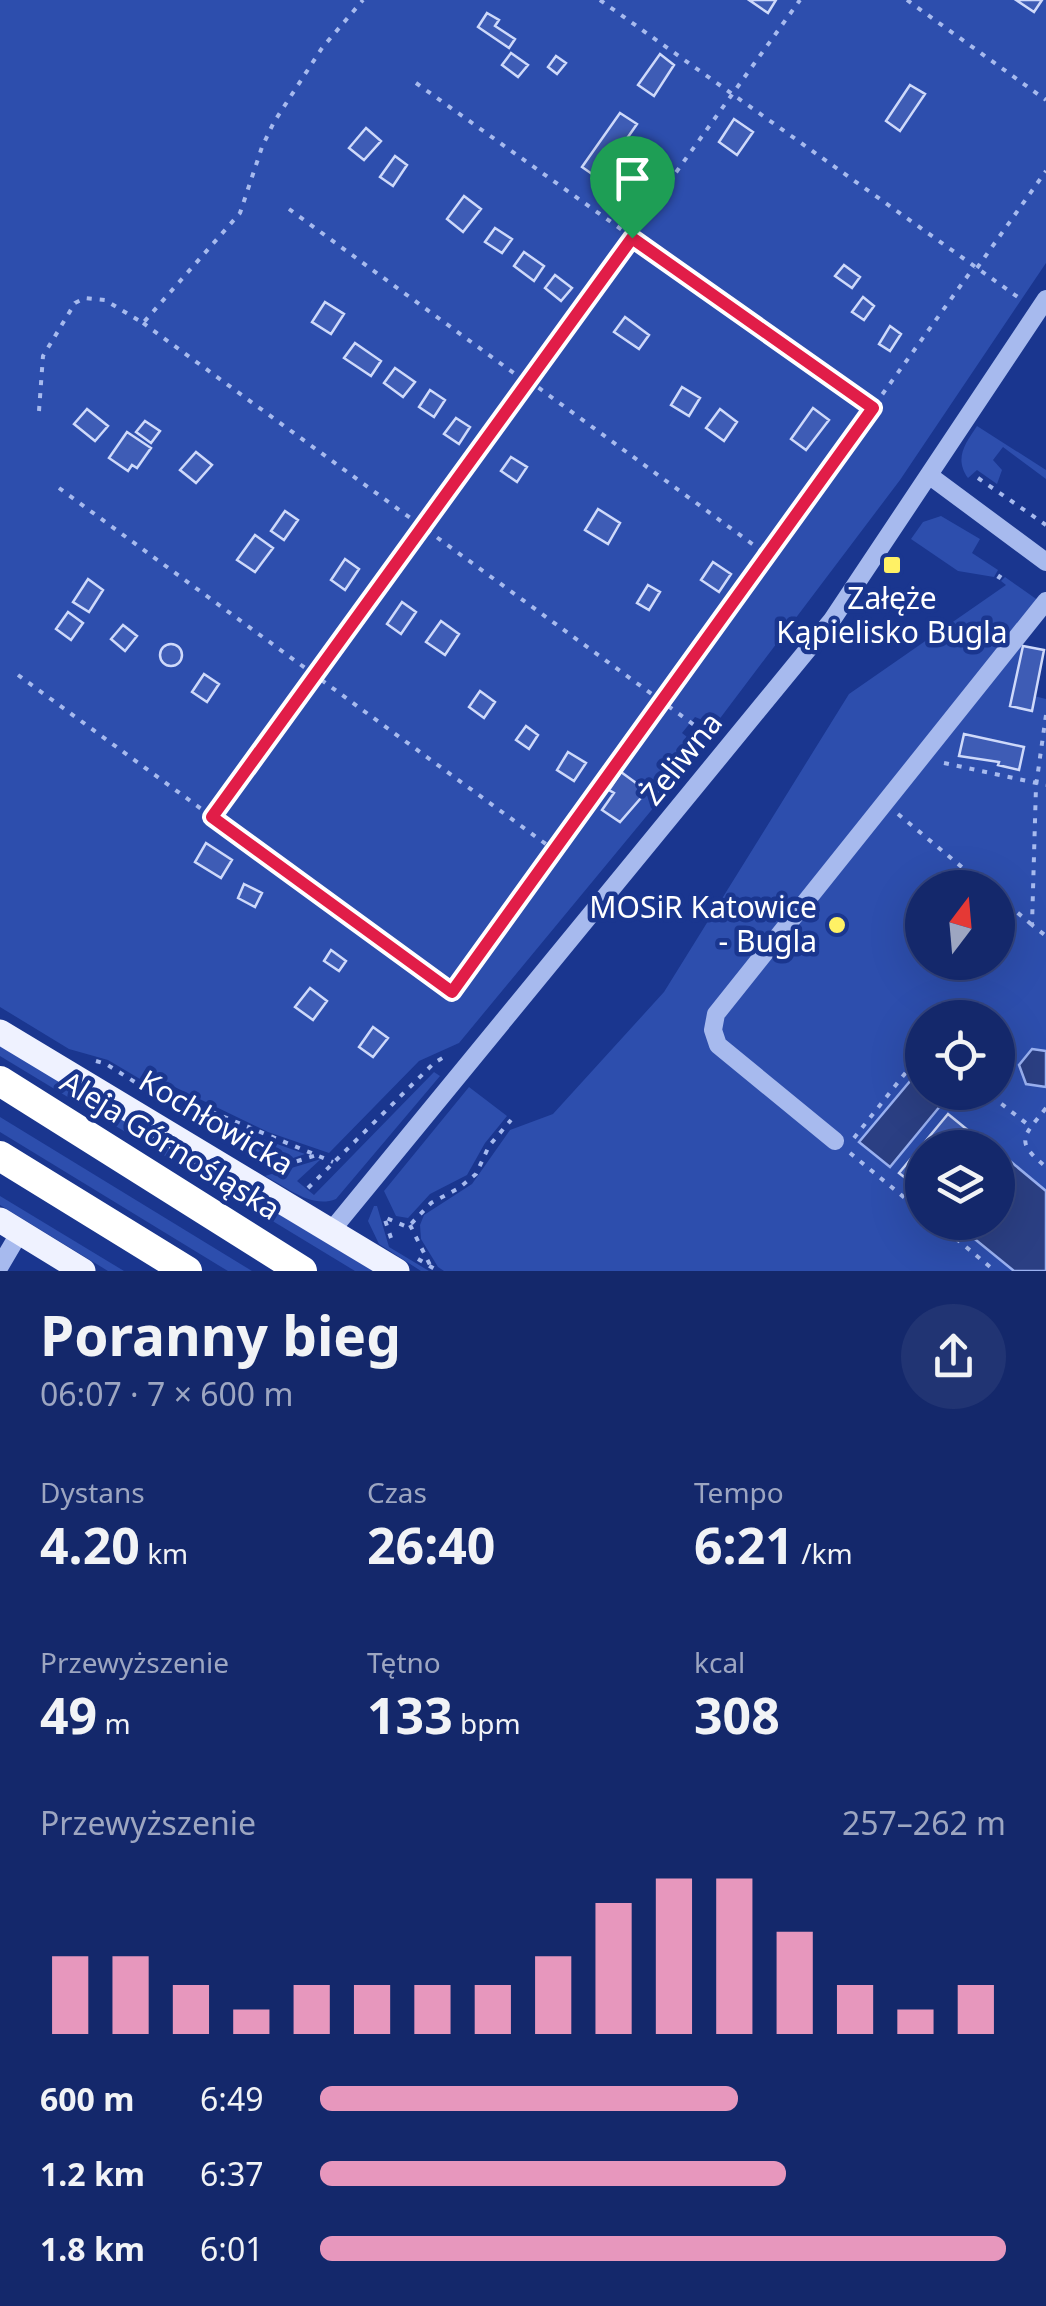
<!DOCTYPE html>
<html lang="pl">
<meta charset="utf-8">
<style>
:root{--surface:#14286b;--page:#213473;--text:#f1f3f6;--muted:#9da6c1;--line:#33447e;--accent:#e797bd}
body{margin:0;font-family:"Noto Sans",sans-serif;background:var(--page);color:var(--text);height:100vh;display:flex;flex-direction:column;font-size:38px;white-space:nowrap}
*{box-sizing:border-box;margin:0}
p{font-size:32px;color:var(--muted)}
.icon{flex:none;width:55px;height:55px;fill:none;stroke:currentColor;stroke-width:2;stroke-linecap:round;stroke-linejoin:round}
.map{position:relative;height:1271px;overflow:hidden}
.sheet{display:flex;flex-direction:column;background:var(--surface);flex:1}
.sheet>*{flex:none}
.needle{width:65px;rotate:16deg}
.controls{position:absolute;left:905px;top:870px;display:grid;gap:20px}
.controls a{display:grid;place-items:center;width:110px;height:110px;border-radius:50%;background:var(--surface);box-shadow:0 10px 40px #0002,0 0 0 2px var(--line);font-size:50px}
.pin{position:absolute;display:grid;place-items:center;width:85px;height:85px;color:#fff;margin:-102px -42px;border-radius:50% 50% 50% 0;rotate:-45deg;box-shadow:0 0 10px #0007}
.pin .icon{rotate:45deg}
.round{display:grid;place-items:center;flex:none;width:105px;height:105px;border-radius:52px;background:var(--page)}
.overview{display:flex;align-items:center;justify-content:space-between;height:170px;padding:0 40px}
h1{font-size:55px;font-weight:700;line-height:75px}
.metrics{display:grid;grid-template-columns:repeat(3,1fr);gap:15px;height:170px;padding:10px 40px}
.metrics div{display:grid;align-content:center}
.metrics b{font-size:50px;font-weight:700}
.metrics small{font-size:28px;font-weight:400}
.metrics p{font-size:28px}
.chart{height:280px;padding:20px 40px}
.chart p{display:flex;justify-content:space-between}
.chart svg{width:100%;height:180px;margin-top:10px;stroke:var(--accent);stroke-width:6}
ul{padding:0 40px;list-style:none;font-size:32px}
li{display:grid;grid-template-columns:160px 120px 1fr;align-items:center;height:75px}
li i{height:25px;border-radius:12px;background:var(--accent)}
.map>svg:first-child{display:block}
</style>
<div class="map">
<svg width="1046" height="1271" viewBox="0 0 1046 1271">
<rect width="100%" height="100%" fill="#1a368f"/>
<path fill="#2d4ead" fill-rule="evenodd" d="M0 0H1046V263L900 480 715 725 695 717 682 733 702 749 459 1043 419 1061 329 1153 268 1132 154 1077 146 1076 140 1079 108 1060 69 1049 0 1007Z
M977 426 1046 470V479L1003 447 993 460 1002 470 997 484 977 470 968 478C954 458 965 444 977 426Z
M941 516 980 539 972 553 998 570 994 577 958 571 911 539 923 522Z
M1005 577 1039 601 1010 635 1023 646 1044 650 1034 696 1046 699V1271H444L438 1267 421 1239 420 1225 424 1215 472 1184 510 1130 553 1114 664 992 849 694 1006 585 1001 581ZM922 888H998V962H922ZM922 1018H998V1092H922ZM922 1148H998V1222H922Z
M0 1045 373 1271H355L0 1056Z
M434 1072 440 1076 336 1199C311 1209 287 1187 265 1176L321 1159 297 1181 314 1195Z
M469 1087 507 1116 485 1143 467 1175 430 1194 408 1218 396 1216 384 1191Z
M181 1102 238 1130 305 1154 266 1167 244 1153Z
M0 1117 252 1271H228L218 1265 0 1132Z
M0 1196 124 1271H108L0 1205Z
M374 1206H377L389 1247 429 1271H421L379 1244 368 1221Z"/>
<path fill="#2b3f83" stroke="#9ab1f1" stroke-width="2.5" d="M1032 1049 1046 1051V1087L1026 1084 1019 1065Z
M911 1080 941 1105 890 1167 859 1142Z
M998 1151 1046 1191V1271H1014L955 1223 998 1222Z"/>
<path fill="#3e5cb5" stroke="#ced9fa" stroke-width="2.5" d="M749 0H776L768 13Z
M1016 0H1042L1034 12Z
M487 13 499 20 495 26 515 39 509 48 478 27Z
M511 53 528 65 518 77 502 65Z
M660 54 674 65 654 96 638 85Z
M556 56 566 63 557 74 548 67Z
M910 85 925 94 900 131 886 121Z
M620 113 637 124 628 137 641 145 612 188 582 167Z
M734 119 753 132 737 155 719 142Z
M366 128 381 141 364 160 349 148Z
M395 156 407 165 393 186 380 177Z
M464 196 481 209 463 232 447 219Z
M495 228 512 239 502 253 485 242Z
M524 252 544 266 534 281 514 266Z
M844 265 860 277 852 288 835 276Z
M555 275 572 288 561 301 545 288Z
M863 297 874 306 864 320 852 312Z
M325 302 344 314 331 334 312 322Z
M625 317 649 335 639 349 614 332Z
M890 326 901 334 890 351 879 344Z
M355 343 381 361 371 376 344 358Z
M395 368 415 382 403 397 384 383Z
M682 387 700 398 689 416 671 405Z
M430 390 445 400 434 417 419 407Z
M813 408 829 420 806 450 791 439Z
M87 409 108 426 95 441 74 424Z
M720 409 737 422 724 441 706 428Z
M456 418 470 427 459 444 444 434Z
M145 421 160 431 151 443 136 432Z
M127 432 151 448 137 468 132 465 128 471 109 458Z
M196 452 212 465 196 483 180 470Z
M511 457 527 467 517 482 501 471Z
M598 509 620 523 608 544 585 530Z
M285 511 298 520 284 540 271 531Z
M255 535 273 548 255 572 237 560Z
M345 559 359 569 345 590 331 580Z
M713 562 731 574 719 592 701 580Z
M88 579 103 590 89 612 73 602Z
M648 585 660 592 649 610 637 603Z
M402 602 416 612 401 634 387 624Z
M68 612 83 623 71 640 56 629Z
M441 621 459 634 445 655 426 642Z
M123 625 137 636 125 651 111 639Z
M160 655a11 11 0 1 1 22 0a11 11 0 1 1-22 0Z
M1023 646 1044 650 1032 711 1010 706Z
M204 674 219 684 207 702 192 692Z
M480 691 495 702 484 718 469 707Z
M526 726 538 735 529 749 516 740Z
M964 734 1024 747 1019 770 998 765 999 762 959 756Z
M568 752 586 763 574 781 557 770Z
M621 772 647 791 620 822 602 810 614 793 609 790Z
M206 843 232 860 221 878 195 862Z
M244 884 262 893 255 907 238 898Z
M331 950 346 961 339 971 324 961Z
M310 988 327 1001 313 1020 295 1007Z
M373 1027 388 1038 373 1057 359 1047Z
M948 1114 975 1136 966 1148H922V1191L899 1173Z"/>
<g fill="none" stroke-linecap="round" stroke-linejoin="round">
<path stroke="#a7baee" stroke-width="4" stroke-dasharray="5 8" stroke-linecap="butt" d="M600 0 1022 300
M907 0 1046 100
M416 83 872 408
M289 209 526 382
M977 268 1046 171
M143 323 712 738
M528 380 766 554
M39 411 43 356 75 303 85 298 105 300 143 323 240 213 262 147 274 122 322 48 363 0
M978 478 1046 525
M59 488 554 850
M998 579 1004 570
M18 675 452 992 974 267
M1046 715 1036 786 1032 925 1046 936
M944 763 1046 785
M898 814 987 888
M213 816 800 0
M998 896 1032 925
M96 1061 106 1064 191 1117
M143 1086 151 1080 157 1082 200 1107 333 1162
M965 1092 994 1098 1031 1127
M1046 1108C1023 1137 1014 1141 1046 1167
M854 1138 922 1052
M850 1153 922 1212
M272 1169 320 1154
M308 1188 434 1063 449 1054
M936 1222 995 1271
M410 1225 431 1267
M391 1238 384 1217 405 1226 410 1225 431 1203 459 1188 476 1174 489 1146 511 1120
M418 1259 438 1271"/>
<path stroke="#a7baee" stroke-width="18" d="M930 476 1046 562
M835 1141 718 1045 713 1030 716 1014 1046 601
M331 1231 832 620 1046 299
M0 1266 20 1232"/>
<path stroke="#eff2ff" stroke-width="25" d="M0 1032 397 1271
M0 1220 83 1271"/>
<path stroke="#fff" stroke-width="30" d="M0 1081 302 1271
M0 1156 187 1271"/>
</g>
<g fill="none" stroke-linecap="round" stroke-linejoin="round">
<g stroke="#fff" stroke-width="20">
<path id="route" d="M632 238 873 408 452 992 212 817Z"/>
</g>
<use href="#route" stroke="#e11d48" stroke-width="12"/>
</g>
<g fill="#fff165" stroke="#1a368f" stroke-width="4">
<rect x="882" y="555" width="20" height="20" rx="5"/>
<circle cx="837" cy="925" r="10"/>
</g>
<g text-anchor="middle" stroke-width="9" stroke-linejoin="round" paint-order="stroke">
<g font-size="30" fill="#fff" stroke="#1a368f">
<text x="892" y="609">Załęże<tspan x="892" dy="34">Kąpielisko Bugla</tspan></text>
<text x="817" y="918" text-anchor="end">MOSiR Katowice<tspan x="817" dy="34">- Bugla</tspan></text>
</g>
<g font-size="30" fill="#fff" stroke="#1a368f">
<text transform="translate(682 759) rotate(-51)" y="10">Żeliwna</text>
<text transform="translate(216 1123) rotate(31)" y="10">Kochłowicka</text>
<text transform="translate(170 1146) rotate(32)" y="10">Aleja Górnośląska</text>
</g>
</g>
</svg>
<div class="controls">
<a><svg class="needle" viewBox="-14 -14 28 28"><path d="M0-13l5 13h-10z" fill="#e53935"/><path d="M0 13l5-13h-10z" fill="#9da6c1"/></svg></a>
<a><svg class="icon" aria-label="locate" viewBox="0 0 24 24"><circle cx="12" cy="12" r="6"/><path d="M12 2v4M12 18v4M2 12h4M18 12h4"/></svg></a>
<a><svg class="icon" aria-label="layers" viewBox="0 0 24 24"><path d="M12 4l9 5-9 5-9-5zM3 14l9 5 9-5"/></svg></a>
</div>
<div class="pin" style="left:632px;top:238px;background:#1e9e55"><svg class="icon" aria-label="arrive" viewBox="0 0 24 24"><path d="M6 21V4h12l-3 4 3 4H6"/></svg></div>
</div>
<section class="sheet">
<div class="overview"><div><h1>Poranny bieg</h1><p>06:07 · 7 × 600 m</p></div><a class="round"><svg class="icon" aria-label="share" viewBox="0 0 24 24"><path d="M12 15V3M7 8l5-5 5 5M5 13v7h14v-7"/></svg></a></div>
<div class="metrics">
<div><p>Dystans</p><b>4.20<small> km</small></b></div>
<div><p>Czas</p><b>26:40</b></div>
<div><p>Tempo</p><b>6:21<small> /km</small></b></div>
</div>
<div class="metrics">
<div><p>Przewyższenie</p><b>49<small> m</small></b></div>
<div><p>Tętno</p><b>133<small> bpm</small></b></div>
<div><p>kcal</p><b>308</b></div>
</div>
<div class="chart"><p><span>Przewyższenie</span>257–262 m</p>
<svg viewBox="0 0 160 44" preserveAspectRatio="none"><path d="M5 44V25M15 44V25M25 44V32M35 44V38M45 44V32M55 44V32M65 44V32M75 44V32M85 44V25M95 44V12M105 44V6M115 44V6M125 44V19M135 44V32M145 44V38M155 44V32"/></svg>
</div>
<ul>
<li><b>600 m</b>6:49<i style="width:61%"></i></li>
<li><b>1.2 km</b>6:37<i style="width:68%"></i></li>
<li><b>1.8 km</b>6:01<i style="width:100%"></i></li>
</ul>
</section>
